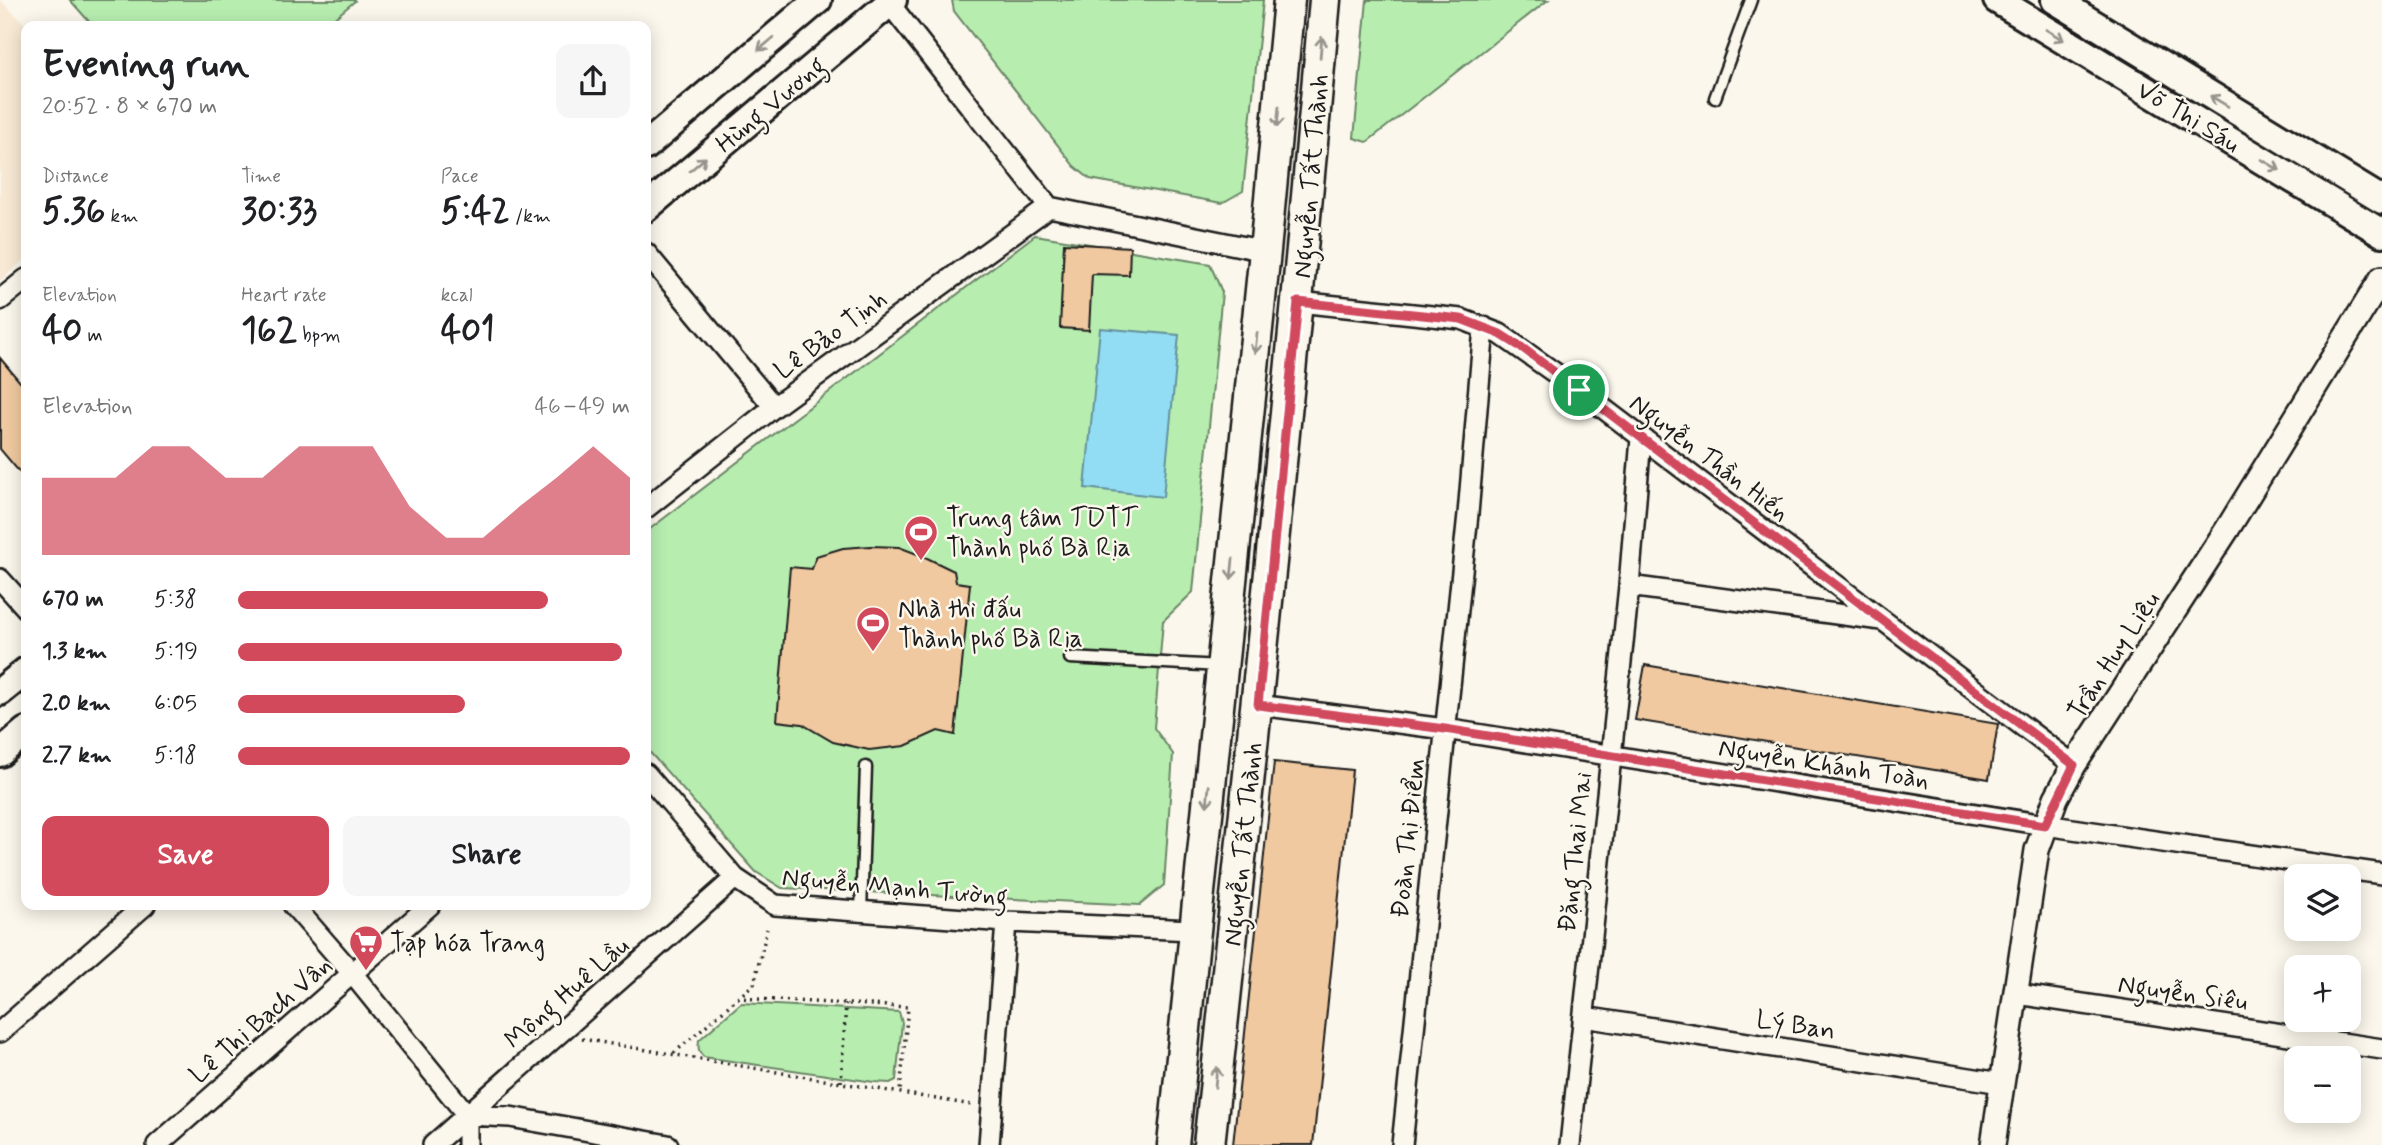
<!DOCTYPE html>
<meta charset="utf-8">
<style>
:root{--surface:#fff;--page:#f6f6f6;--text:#202124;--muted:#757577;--accent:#d1495b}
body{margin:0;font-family:Mynerve,sans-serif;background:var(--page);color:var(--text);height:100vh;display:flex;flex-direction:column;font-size:26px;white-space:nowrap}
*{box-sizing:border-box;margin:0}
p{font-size:23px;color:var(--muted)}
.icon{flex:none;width:38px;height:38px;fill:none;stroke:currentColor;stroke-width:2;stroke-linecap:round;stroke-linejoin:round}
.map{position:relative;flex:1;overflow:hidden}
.details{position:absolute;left:21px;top:21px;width:630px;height:889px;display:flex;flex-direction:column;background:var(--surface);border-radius:14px;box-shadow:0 4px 18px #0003}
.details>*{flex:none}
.buttons{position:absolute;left:2284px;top:864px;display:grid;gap:14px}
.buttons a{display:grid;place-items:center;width:77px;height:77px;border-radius:14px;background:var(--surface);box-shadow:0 4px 18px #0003;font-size:35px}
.pin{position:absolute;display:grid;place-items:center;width:60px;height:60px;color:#fff;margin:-30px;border:4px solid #fff;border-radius:50%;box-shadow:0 2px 7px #0007}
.round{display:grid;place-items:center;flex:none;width:74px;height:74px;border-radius:14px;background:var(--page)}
.summary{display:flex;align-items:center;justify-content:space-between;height:119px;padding:0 21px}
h1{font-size:38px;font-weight:800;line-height:52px}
.figures{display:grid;grid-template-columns:repeat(3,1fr);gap:10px;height:119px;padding:7px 21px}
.figures div{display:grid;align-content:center}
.figures b{font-size:35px;font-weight:800}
.figures small{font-size:19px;font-weight:400}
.figures p{font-size:19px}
.chart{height:196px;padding:14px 21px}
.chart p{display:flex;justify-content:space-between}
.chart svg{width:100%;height:126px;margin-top:7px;fill:var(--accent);opacity:.7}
.cta{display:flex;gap:14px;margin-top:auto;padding:14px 21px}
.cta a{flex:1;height:80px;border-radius:14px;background:var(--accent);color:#fff;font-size:28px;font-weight:800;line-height:80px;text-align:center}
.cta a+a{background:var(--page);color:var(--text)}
ul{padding:0 21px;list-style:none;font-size:23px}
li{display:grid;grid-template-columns:112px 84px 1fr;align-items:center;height:52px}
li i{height:18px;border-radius:9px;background:var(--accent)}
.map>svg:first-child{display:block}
</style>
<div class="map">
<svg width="2382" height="1145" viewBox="0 0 2382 1145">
<rect width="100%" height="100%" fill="#fbf7ec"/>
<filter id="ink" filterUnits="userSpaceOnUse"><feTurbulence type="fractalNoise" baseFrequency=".0143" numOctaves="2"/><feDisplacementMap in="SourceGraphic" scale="14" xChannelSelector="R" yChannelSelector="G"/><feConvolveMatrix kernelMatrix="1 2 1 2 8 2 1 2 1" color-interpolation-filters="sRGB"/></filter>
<g filter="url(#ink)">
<path fill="#f8e9d5" d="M0 0 27 26 26 258 0 281Z"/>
<path fill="#b7eeb0" stroke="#6a8566" stroke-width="2" d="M70 0H354L355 1 325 26H93Z
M952 0H1263L1243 191 1222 203 1090 179 1074 166 954 11Z
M1367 0H1548L1367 142 1354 138Z
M1035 235 1210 264 1222 292 1193 592 1163 621 1154 728 1173 754 1164 885 1140 905 782 888 756 872 646 748V532Z
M741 1003 899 1012 902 1023 896 1080 890 1083 874 1082 704 1057C698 1052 698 1047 699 1040Z"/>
<path fill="#92ddf3" stroke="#63909d" stroke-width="2" d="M1100 328 1179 335 1163 497 1085 488Z"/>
<path fill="#f0c9a0" stroke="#1c1c1c" stroke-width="2" d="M1064 243 1130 247 1129 275 1092 274 1089 330 1060 328Z
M0 358 26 389V480L0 449Z
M871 546 899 547 925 557 954 571 956 582 970 584 955 735 938 731 905 746 869 750 833 742 802 724 777 721 790 567 812 569 816 556 843 548Z
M1645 665 1998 724 1989 779 1635 720Z
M1274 762 1352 770 1313 1145H1233Z"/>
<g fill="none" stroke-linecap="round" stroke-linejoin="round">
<g stroke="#1c1c1c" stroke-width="15">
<path id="service" d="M1715 98 1751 0
M1070 658 1221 666
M861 912 866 767"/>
</g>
<g stroke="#1c1c1c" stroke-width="24">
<path id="minor" d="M889 3 1049 207 1265 251
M646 253 774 407
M0 300 26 279
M1298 302 1461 319 1500 334 1579 390 2074 765
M646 508 774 407 1049 207
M0 579 26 608
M1629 586 1881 620
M1258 705 1445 729 2045 825 2382 874
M646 774 735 878 775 905 1006 922 1193 930
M293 905 352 973 467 1115V1145
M2017 994 2382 1049
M1584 1017 2001 1083
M0 1032 145 905
M467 1115 510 1117 668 1145
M157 1145 430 905
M433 1145 735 878
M989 1145 1006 922
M1402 1145 1468 514 1484 327
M1570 1145 1629 586 1641 438"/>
</g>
<g stroke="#1c1c1c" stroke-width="28">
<path id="tertiary" d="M1993 1145 2037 850 2056 798 2074 765 2228 528 2382 278"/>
</g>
<g stroke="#1c1c1c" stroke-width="32">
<path id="secondary" d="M1997 0 2382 233
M2055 0 2382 200
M646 146 818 0
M646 208 893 0
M0 692 26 671
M0 753 26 731"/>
</g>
<g stroke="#1c1c1c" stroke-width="35">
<path id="primary" d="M1173 1145 1265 251 1289 0
M1209 1145C1251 764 1291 382 1325 0"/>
</g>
<path stroke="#1c1c1c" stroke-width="3.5" stroke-dasharray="2 5" stroke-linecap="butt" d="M737 998 908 1007 900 1092
M582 1039 972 1105
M674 1053 754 984 767 929
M841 1082 846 1004"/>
<use href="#service" stroke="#fbf7ec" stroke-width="10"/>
<use href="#minor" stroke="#fbf7ec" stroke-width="19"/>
<use href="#tertiary" stroke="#fbf7ec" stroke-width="23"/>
<use href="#secondary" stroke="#fbf7ec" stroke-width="26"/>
<use href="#primary" stroke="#fbf7ec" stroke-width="30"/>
</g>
<defs><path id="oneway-shaft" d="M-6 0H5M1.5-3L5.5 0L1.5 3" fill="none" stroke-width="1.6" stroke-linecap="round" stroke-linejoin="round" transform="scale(1.75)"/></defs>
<g stroke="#97948e">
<use href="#oneway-shaft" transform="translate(2055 35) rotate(31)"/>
<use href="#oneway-shaft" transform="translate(766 44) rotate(140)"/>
<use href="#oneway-shaft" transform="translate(1321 47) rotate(-85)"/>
<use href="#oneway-shaft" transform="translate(2219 101) rotate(-149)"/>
<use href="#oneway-shaft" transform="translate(1278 117) rotate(95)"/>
<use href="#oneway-shaft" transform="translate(698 164) rotate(-40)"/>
<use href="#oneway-shaft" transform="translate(2271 165) rotate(31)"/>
<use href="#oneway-shaft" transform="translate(1256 343) rotate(96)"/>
<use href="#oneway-shaft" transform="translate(1232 569) rotate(96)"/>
<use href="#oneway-shaft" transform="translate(1208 796) rotate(96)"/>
<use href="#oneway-shaft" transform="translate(1216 1077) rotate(-84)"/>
</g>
</g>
<g fill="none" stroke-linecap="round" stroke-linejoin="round" filter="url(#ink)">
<g stroke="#fff" stroke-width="14">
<path id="route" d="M1298 302 1461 319 1500 334 1524 349 2074 765 2045 825 1445 729 1258 705Z"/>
</g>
<use href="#route" stroke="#d1495b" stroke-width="9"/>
</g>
<defs>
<g id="stadium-pin" transform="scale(1.75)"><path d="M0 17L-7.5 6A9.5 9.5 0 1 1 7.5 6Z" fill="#d1495b" stroke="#fbf7ec"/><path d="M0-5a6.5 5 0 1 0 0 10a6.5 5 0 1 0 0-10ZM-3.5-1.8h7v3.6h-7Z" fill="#fff"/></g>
<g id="supermarket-pin" transform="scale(1.75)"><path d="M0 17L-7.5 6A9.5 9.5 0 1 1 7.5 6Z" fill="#d1495b" stroke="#fbf7ec"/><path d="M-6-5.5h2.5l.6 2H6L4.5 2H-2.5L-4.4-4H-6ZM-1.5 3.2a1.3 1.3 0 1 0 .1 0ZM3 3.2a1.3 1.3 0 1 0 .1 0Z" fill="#fff"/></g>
</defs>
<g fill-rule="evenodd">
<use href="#stadium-pin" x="921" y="532"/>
<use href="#stadium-pin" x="873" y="623"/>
<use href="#supermarket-pin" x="366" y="942"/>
</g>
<g text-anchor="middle" stroke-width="5" stroke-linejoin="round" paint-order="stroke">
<g font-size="26" fill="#1c1c1c" stroke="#fbf7ec">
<text transform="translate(770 104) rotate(-40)" y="9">Hùng Vương</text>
<text transform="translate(2189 116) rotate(31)" y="9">Võ Thị Sáu</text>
<text transform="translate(1310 176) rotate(-85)" y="9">Nguyễn Tất Thành</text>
<text transform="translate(830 334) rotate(-36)" y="9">Lê Bảo Tịnh</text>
<text transform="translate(1710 457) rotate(37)" y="9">Nguyễn Thần Hiến</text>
<text transform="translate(2113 655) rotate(-57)" y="9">Trần Huy Liệu</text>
<text transform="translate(1824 763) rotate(9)" y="9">Nguyễn Khánh Toàn</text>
<text transform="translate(1407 838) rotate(-84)" y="9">Đoàn Thị Điểm</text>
<text transform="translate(1242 844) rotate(-84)" y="9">Nguyễn Tất Thành</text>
<text transform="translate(1574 852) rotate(-84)" y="9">Đặng Thai Mai</text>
<text transform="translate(895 886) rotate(5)" y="9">Nguyễn Mạnh Tường</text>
<text transform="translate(566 992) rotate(-41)" y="9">Mộng Huê Lầu</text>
<text transform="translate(2183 992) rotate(8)" y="9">Nguyễn Siêu</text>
<text transform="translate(260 1019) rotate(-41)" y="9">Lê Thị Bạch Vân</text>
<text transform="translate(1796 1024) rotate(9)" y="9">Lý Ban</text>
</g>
<g font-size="26" fill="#1c1c1c" stroke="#fbf7ec" text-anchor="start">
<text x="946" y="526">Trung tâm TDTT<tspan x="946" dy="30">Thành phố Bà Rịa</tspan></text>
<text x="898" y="617">Nhà thi đấu<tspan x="898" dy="30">Thành phố Bà Rịa</tspan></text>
<text x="390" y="951">Tạp hóa Trang</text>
</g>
</g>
</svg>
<div class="buttons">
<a><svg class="icon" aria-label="layers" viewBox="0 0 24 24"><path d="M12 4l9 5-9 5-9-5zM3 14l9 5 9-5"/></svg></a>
<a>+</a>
<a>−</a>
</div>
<div class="pin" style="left:1579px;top:390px;background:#1e9e55"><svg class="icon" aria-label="arrive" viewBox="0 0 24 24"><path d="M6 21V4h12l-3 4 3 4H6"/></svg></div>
<section class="details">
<div class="summary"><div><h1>Evening run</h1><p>20:52 · 8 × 670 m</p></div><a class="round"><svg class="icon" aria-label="share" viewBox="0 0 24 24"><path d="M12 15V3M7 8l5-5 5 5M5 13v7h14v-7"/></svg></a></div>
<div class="figures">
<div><p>Distance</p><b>5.36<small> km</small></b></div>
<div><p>Time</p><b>30:33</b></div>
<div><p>Pace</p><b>5:42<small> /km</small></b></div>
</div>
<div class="figures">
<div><p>Elevation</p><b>40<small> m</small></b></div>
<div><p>Heart rate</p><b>162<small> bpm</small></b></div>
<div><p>kcal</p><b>401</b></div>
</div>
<div class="chart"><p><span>Elevation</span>46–49 m</p>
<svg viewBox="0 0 160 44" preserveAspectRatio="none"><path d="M0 44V17L10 17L20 17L30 6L40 6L50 17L60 17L70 6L80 6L90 6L100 27L110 38L120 38L130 27L140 17L150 6L160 17V44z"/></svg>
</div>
<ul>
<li><b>670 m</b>5:38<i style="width:79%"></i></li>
<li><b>1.3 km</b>5:19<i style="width:98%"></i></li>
<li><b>2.0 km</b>6:05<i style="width:58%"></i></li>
<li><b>2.7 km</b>5:18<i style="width:100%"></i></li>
</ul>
<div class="cta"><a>Save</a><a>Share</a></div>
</section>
</div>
